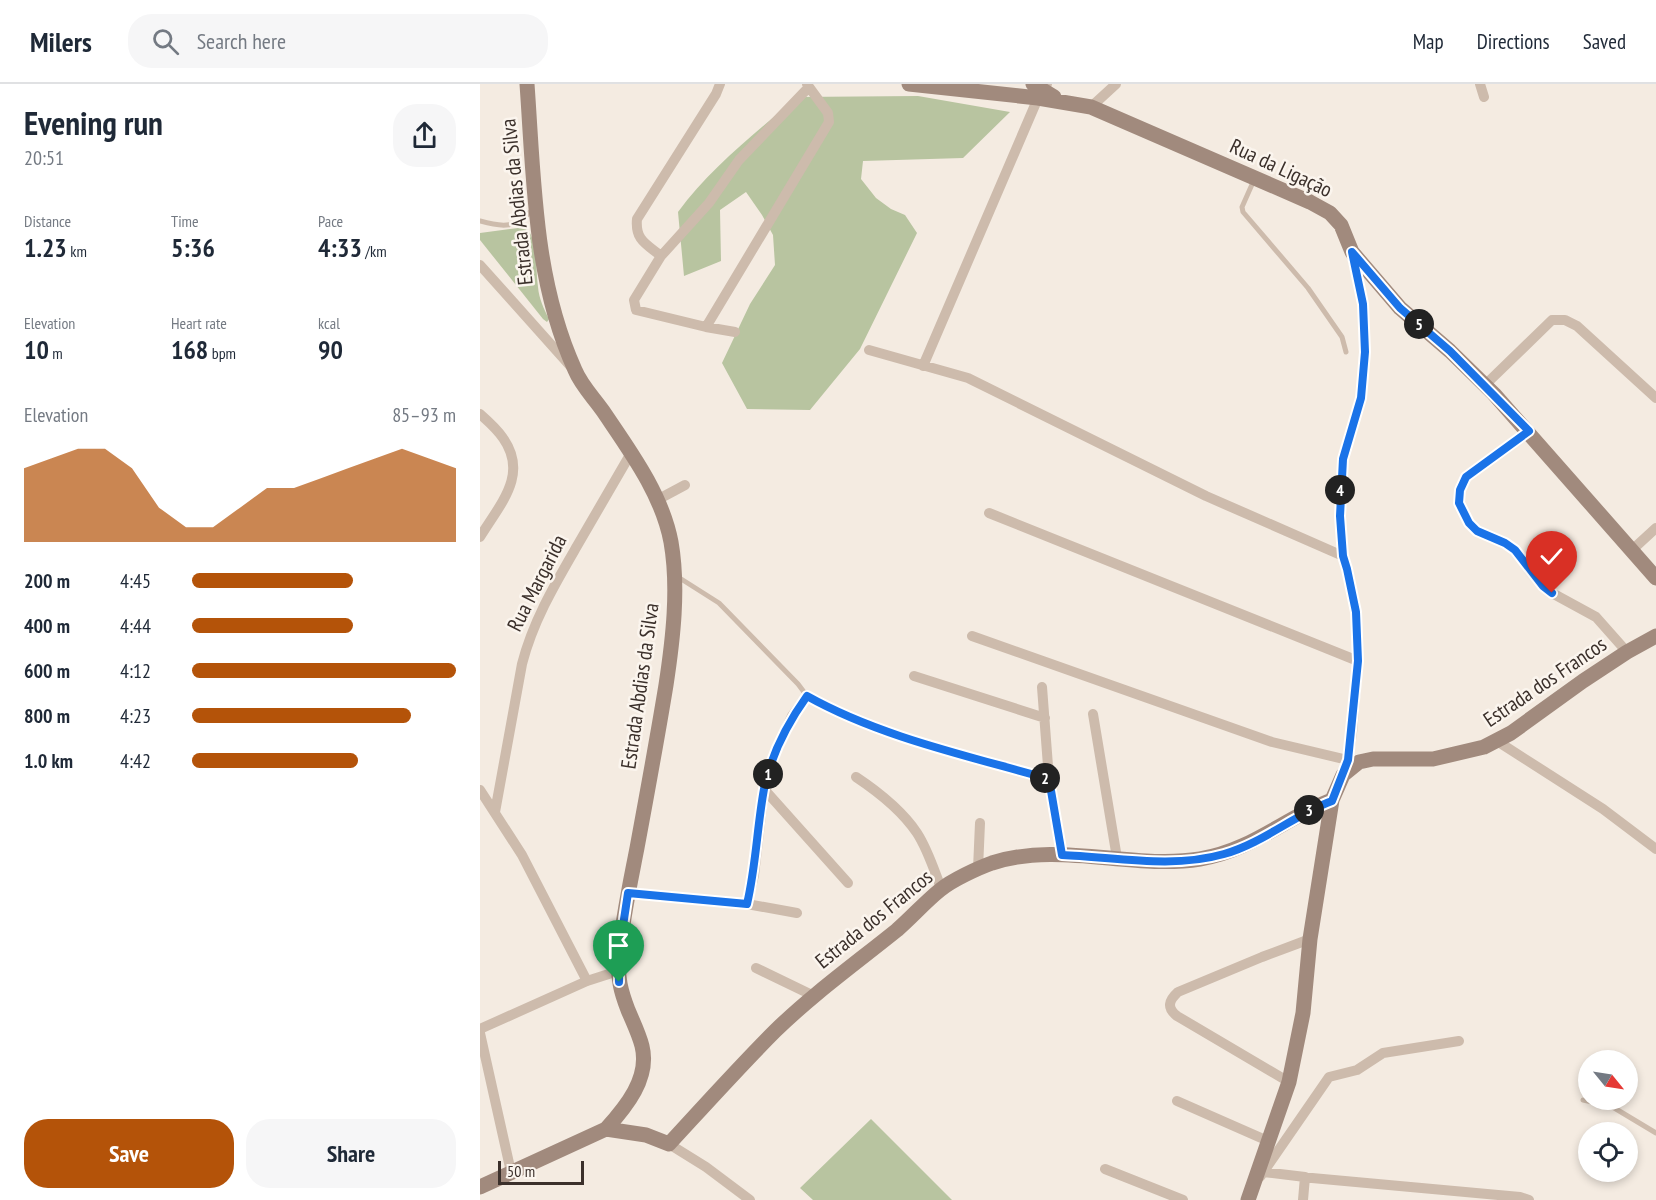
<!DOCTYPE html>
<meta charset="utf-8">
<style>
:root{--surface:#fff;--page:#f6f6f7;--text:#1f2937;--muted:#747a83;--line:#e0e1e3;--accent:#b45309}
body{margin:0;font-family:"PT Sans Narrow",sans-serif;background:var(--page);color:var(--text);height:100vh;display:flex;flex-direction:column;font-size:22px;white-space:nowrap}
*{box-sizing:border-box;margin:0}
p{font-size:20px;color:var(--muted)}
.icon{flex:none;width:33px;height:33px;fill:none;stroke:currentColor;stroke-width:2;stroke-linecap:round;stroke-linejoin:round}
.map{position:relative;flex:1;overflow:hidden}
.details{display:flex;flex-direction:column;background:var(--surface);width:480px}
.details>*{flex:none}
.needle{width:39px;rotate:120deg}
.controls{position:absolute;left:1098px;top:966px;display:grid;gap:12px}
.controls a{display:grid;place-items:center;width:60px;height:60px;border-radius:50%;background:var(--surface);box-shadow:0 3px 9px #0003;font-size:30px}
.scale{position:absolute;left:18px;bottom:15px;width:86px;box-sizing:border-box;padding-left:6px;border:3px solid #3b302b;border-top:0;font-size:16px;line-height:21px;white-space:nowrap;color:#3b302b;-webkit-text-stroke:4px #fbf5ee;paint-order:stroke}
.pin{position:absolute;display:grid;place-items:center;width:51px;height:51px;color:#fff;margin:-62px -26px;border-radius:50% 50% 50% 0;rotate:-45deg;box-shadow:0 0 6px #0007}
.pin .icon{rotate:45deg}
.km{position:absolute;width:30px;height:30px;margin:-15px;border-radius:50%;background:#222;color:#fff;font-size:16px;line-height:30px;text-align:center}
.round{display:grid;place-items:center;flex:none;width:63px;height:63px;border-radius:24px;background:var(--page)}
.head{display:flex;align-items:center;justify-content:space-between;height:102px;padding:0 24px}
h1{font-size:33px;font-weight:600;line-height:45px}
.stats{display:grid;grid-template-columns:repeat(3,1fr);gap:9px;height:102px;padding:6px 24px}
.stats div{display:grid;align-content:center}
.stats b{font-size:26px;font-weight:600}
.stats small{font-size:16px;font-weight:400}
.stats p{font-size:16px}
.chart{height:168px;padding:12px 24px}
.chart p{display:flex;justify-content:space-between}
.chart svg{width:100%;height:108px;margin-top:6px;fill:var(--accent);opacity:.7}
.button{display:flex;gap:12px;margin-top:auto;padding:12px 24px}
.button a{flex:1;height:69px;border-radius:24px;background:var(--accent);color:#fff;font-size:24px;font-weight:600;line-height:69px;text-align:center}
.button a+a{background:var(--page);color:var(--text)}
ul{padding:0 24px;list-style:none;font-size:20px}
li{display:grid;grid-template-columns:96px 72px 1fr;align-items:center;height:45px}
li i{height:15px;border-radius:8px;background:var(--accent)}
header{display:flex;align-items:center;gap:36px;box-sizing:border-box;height:84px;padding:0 30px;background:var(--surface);border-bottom:2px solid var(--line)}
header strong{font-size:28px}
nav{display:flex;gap:33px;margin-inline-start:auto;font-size:21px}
.search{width:420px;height:54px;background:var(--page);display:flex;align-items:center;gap:15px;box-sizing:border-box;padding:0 21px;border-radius:24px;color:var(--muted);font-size:22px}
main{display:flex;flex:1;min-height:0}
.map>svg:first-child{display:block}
</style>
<header>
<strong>Milers</strong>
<div class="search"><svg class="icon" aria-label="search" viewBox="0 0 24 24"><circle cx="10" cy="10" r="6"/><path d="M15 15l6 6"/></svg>Search here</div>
<nav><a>Map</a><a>Directions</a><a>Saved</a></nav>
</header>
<main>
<section class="details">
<div class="head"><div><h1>Evening run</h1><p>20:51</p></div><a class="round"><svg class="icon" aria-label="share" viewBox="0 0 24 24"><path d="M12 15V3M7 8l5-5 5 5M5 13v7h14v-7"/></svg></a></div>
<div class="stats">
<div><p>Distance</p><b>1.23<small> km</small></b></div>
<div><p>Time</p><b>5:36</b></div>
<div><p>Pace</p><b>4:33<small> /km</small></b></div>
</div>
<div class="stats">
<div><p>Elevation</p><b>10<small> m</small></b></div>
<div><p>Heart rate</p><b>168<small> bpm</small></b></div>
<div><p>kcal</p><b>90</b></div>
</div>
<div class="chart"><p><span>Elevation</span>85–93 m</p>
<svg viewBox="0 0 160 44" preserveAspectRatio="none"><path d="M0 44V14L10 10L20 6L30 6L40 14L50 30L60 38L70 38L80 30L90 22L100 22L110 18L120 14L130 10L140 6L150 10L160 14V44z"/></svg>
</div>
<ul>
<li><b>200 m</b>4:45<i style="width:61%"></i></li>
<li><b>400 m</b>4:44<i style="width:61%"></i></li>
<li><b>600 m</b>4:12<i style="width:100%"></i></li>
<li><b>800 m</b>4:23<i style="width:83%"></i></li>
<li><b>1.0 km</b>4:42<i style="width:63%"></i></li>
</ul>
<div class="button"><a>Save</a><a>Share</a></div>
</section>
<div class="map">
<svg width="1176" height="1116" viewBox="0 0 1176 1116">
<rect width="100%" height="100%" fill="#f4ebe1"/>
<path fill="#b8c4a0" d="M438 12 530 28 483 74 383 77 381 95 396 114 411 125 425 131 437 149 380 265 330 326 267 325 242 279 270 220 295 181 293 151 282 131 266 108 240 126 241 177 204 192 198 128C230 84 276 49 317 13Z
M46 143C59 159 55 183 58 203 59 215 64 225 69 235L67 238 63 235 0 156V149Z
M391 1035 472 1116H333L320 1104Z"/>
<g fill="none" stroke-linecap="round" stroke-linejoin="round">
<path stroke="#cdbbac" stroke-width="5" d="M774 96 762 123 763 128 828 204 862 253 866 268
M0 137C24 144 36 144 53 125
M198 493 239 519 318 600 327 612
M1103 1016 1131 1022 1176 1049"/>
<path stroke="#cdbbac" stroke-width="10" d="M240 0 236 10 157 135C155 156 166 160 181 172L229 119 259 76 329 3 327 0
M1000 0 1004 13
M611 23 636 0
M181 172 154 216 156 226 226 243
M0 181 92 284
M255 248 226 243 349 38 348 29 329 3
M389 266 488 294 726 412 863 472
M443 282 558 14 567 0
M1005 301 1072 236H1085L1097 242 1176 314
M0 330C8 337 17 345 23 354 49 391 20 420 0 453
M1049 347 986 393 980 406 979 419 989 439 997 447 1025 459 1035 466 1063 502 1072 509 1116 533 1147 568
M177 416 205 401
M509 429 878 577
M1152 466 1176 444
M492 552 792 658 868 676
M434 592 565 634
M562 603 569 695 582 771
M613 630 637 774
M1017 657 1123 725 1176 765
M863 691 868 676 872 649 878 577 876 528 867 485 863 472 860 432 861 400 863 375 881 314 885 268 883 220 872 171
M376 693C397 707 423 728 437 749 448 766 454 786 461 804
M284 705 368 799
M0 706 42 771 107 897
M15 728 42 580C53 537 75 500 97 462 115 431 133 400 151 369
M498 785 500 739
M148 809 267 820 317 829
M267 820 274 791 284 705 291 678 312 632 327 612C401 653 488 672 569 695
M276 884 334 912
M0 945 107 897 138 887
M0 949 31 1088
M809 998 697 932C687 924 688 917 698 908L782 873 830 855
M697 1017 788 1057
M189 1060 226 1083 270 1116
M625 1085 703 1116
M783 1088 825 1093 823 1116
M780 1093 849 993 877 986 903 969 979 957
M821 1093 1040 1113 1049 1116"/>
<path stroke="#a18a7d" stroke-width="15" d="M47 0C54 97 54 196 95 286 101 301 114 314 123 327 150 367 182 410 191 458 199 504 193 555 186 601 177 656 167 710 157 764 150 800 142 836 139 873 137 893 141 908 148 926 153 938 159 950 162 962 170 994 146 1023 126 1045
M429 0 558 14 611 23 830 118 850 129 861 141 872 168 920 224 970 267 1014 310 1176 494
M553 0 574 13
M0 1103 126 1045 166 1051 189 1060C224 1022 259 983 295 947 333 910 376 879 417 846 432 833 445 818 460 806 472 796 498 784 512 779 580 757 652 786 720 775 773 766 804 734 852 716L863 691 879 678 893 675H953L1004 663 1031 649 1103 597 1147 568 1176 552
M768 1116 809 998 823 929 830 855 852 716"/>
</g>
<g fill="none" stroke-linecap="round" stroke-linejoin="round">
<g stroke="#fff" stroke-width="12">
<path id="route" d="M139 898V868L148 809 267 820C276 782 277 743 284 705 291 671 307 640 327 612 400 653 489 672 569 695L582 771C635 773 692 785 744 770 783 759 814 731 852 717L868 676 878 577 876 528 867 485 863 472 860 432 863 375 881 314 885 268 883 220 872 168 920 224 970 267 1049 347 986 393 980 406 979 419 989 439 997 447 1025 459 1035 466 1063 502 1072 509"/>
</g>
<use href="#route" stroke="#1a73e8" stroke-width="8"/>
</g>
<g text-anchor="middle" stroke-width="5" stroke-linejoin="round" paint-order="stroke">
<g font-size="21" fill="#3b302b" stroke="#fbf5ee">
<text transform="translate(801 84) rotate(25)" y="7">Rua da Ligação</text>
<text transform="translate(37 118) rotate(-96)" y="7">Estrada Abdias da Silva</text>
<text transform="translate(57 499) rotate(-63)" y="7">Rua Margarida</text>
<text transform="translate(1065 598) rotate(-34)" y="7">Estrada dos Francos</text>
<text transform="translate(160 602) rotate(-82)" y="7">Estrada Abdias da Silva</text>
<text transform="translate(394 835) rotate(-39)" y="7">Estrada dos Francos</text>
</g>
</g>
</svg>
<div class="controls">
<a><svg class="needle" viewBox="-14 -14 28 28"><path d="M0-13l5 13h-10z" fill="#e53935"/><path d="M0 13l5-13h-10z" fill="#747a83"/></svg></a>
<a><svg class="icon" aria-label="locate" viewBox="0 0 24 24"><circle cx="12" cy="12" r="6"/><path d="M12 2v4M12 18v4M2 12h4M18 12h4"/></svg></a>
</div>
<div class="scale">50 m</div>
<div class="pin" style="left:139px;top:898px;background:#1e9e55"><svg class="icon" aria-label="arrive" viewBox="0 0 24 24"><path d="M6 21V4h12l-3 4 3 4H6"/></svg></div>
<div class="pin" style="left:1072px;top:509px;background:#d93025"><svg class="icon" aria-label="check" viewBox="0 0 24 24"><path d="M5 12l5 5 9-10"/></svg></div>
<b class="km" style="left:288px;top:690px">1</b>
<b class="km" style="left:565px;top:694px">2</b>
<b class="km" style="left:829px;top:726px">3</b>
<b class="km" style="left:860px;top:406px">4</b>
<b class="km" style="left:939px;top:240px">5</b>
</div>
</main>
